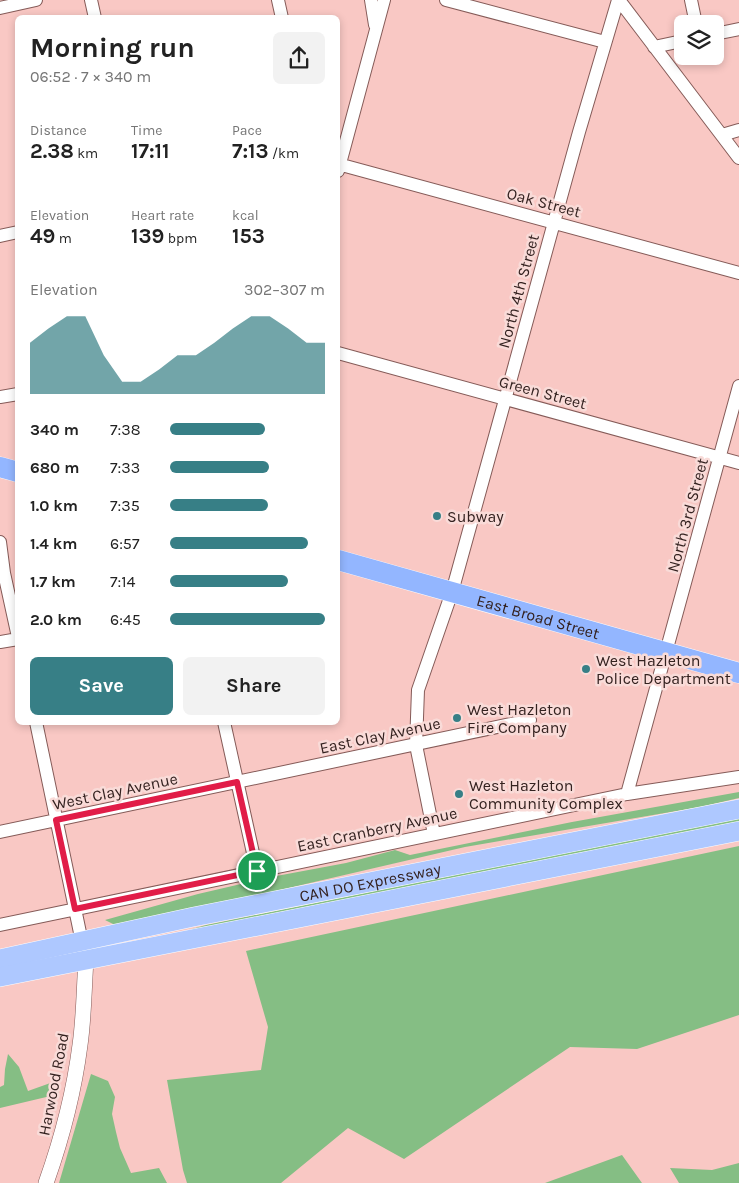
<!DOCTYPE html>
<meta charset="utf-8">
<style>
:root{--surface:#fff;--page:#f2f2f2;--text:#222;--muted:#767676;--accent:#377f86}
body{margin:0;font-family:Karla,sans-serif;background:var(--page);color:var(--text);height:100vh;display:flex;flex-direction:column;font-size:19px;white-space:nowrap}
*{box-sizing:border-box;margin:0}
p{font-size:16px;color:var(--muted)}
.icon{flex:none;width:28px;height:28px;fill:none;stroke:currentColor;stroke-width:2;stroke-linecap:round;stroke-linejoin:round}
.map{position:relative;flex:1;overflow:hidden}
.sheet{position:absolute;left:15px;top:15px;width:325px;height:710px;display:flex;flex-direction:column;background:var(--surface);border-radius:8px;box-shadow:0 2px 8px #0003}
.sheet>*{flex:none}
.buttons{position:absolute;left:674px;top:15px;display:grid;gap:10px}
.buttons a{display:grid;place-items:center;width:50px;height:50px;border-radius:8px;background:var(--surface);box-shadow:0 2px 8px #0003;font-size:25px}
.pin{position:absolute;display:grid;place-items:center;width:42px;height:42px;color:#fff;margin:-21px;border:2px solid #fff;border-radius:50%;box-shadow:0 1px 5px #0007}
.round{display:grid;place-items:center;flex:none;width:52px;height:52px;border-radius:8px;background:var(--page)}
.headline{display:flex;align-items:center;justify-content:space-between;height:85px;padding:0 15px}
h1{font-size:28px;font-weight:700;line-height:38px}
.metrics{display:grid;grid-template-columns:repeat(3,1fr);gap:8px;height:85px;padding:5px 15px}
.metrics div{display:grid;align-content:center}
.metrics b{font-size:21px;font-weight:700}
.metrics small{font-size:14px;font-weight:400}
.metrics p{font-size:14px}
.chart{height:140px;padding:10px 15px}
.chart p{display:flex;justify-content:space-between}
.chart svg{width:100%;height:90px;margin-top:5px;fill:var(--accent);opacity:.7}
.action{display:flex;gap:10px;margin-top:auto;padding:10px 15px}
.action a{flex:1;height:58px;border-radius:8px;background:var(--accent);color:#fff;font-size:20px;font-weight:700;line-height:58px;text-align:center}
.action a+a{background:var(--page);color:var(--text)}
ul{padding:0 15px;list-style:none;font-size:16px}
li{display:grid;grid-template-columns:80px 60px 1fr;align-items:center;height:38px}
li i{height:12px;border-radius:6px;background:var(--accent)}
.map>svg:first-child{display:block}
</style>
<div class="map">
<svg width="739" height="1183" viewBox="0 0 739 1183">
<rect width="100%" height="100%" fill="#f9c8c4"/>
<path fill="#85be84" d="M739 792V798L700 807 465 847 224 903 115 925 105 920 198 894 271 877 346 863 395 850 410 855 572 822Z
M739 817V822L171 935 206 925Z
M739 846V1015L637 1049 570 1047 404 1159 348 1128 281 1183H187L183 1170 167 1080 261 1070 268 1027 246 951Z
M8 1054 19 1067 28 1091 56 1081 59 1094 0 1108V1087L4 1085 5 1069Z
M91 1074 108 1081 115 1097 112 1114 116 1132 120 1148 131 1173 159 1168 167 1183H59Z
M622 1155 642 1183H545Z
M739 1163V1183H679L670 1168 712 1170Z"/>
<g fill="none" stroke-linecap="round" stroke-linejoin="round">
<g stroke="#855b58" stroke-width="14">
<path id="minor" d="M91 0 95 18
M278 0 282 18
M371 0 375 25
M446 0 605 42
M619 0 739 158
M691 0 696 24
M0 8 36 0
M715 34 739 29
M654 47 682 41
M722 135 739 130
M338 164 739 273
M338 171 384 0
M0 236 18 232
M338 353 739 463
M0 397 18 394
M0 542 4 573 18 637
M0 642 18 639
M36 722 83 947
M224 722 257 871
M627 794 739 386
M0 832 530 720
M434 834 416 745 418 690 452 592 579 132 618 0
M0 925 627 794 739 777"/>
</g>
<g stroke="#855b58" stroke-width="16">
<path id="tertiary" d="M46 1183C62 1138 74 1092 80 1045 84 1017 84 988 86 960"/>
</g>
<g stroke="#fff" stroke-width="20">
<g id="primary">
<path id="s1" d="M0 959 193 917 739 809"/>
<path d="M0 977 739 831"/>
</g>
</g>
<g stroke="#fff" stroke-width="21">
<g id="trunk">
<path d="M0 467 18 472"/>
<path id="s2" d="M338 560 739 673"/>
</g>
</g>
<use href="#minor" stroke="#fff" stroke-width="12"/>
<use href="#tertiary" stroke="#fff" stroke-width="15"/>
<use href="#primary" stroke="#aec8ff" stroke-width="19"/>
<use href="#trunk" stroke="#93b6ff" stroke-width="20"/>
</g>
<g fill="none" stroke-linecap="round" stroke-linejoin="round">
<g stroke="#fff" stroke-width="10">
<path id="route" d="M237 782 257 871 75 909 56 820Z"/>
</g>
<use href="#route" stroke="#e11d48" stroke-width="6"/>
</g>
<g fill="#377f86" stroke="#f9dbd8" stroke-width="2">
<circle cx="437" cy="516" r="5"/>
<circle cx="586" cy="669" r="5"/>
<circle cx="457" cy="718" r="5"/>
<circle cx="459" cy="794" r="5"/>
</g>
<g text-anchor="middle" stroke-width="5" stroke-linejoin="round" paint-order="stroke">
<g font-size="16" fill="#342220" stroke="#f9dbd8">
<text transform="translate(544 202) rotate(15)" y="6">Oak Street</text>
<text transform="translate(518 291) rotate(-75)" y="6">North 4th Street</text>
<text transform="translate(543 392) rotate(15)" y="6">Green Street</text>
<text transform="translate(687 515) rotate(-75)" y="6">North 3rd Street</text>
<text dy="6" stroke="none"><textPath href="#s2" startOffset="208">East Broad Street</textPath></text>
<text transform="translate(380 735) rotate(-12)" y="6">East Clay Avenue</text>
<text transform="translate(115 791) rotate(-12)" y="6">West Clay Avenue</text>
<text transform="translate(377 829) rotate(-12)" y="6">East Cranberry Avenue</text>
<text dy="6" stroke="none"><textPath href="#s1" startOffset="378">CAN DO Expressway</textPath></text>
<text transform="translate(53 1084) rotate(-79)" y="6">Harwood Road</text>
</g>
<g font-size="16" fill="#342220" stroke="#f9dbd8" text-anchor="start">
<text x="447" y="522">Subway</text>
<text x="596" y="666">West Hazleton<tspan x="596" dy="18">Police Department</tspan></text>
<text x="467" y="715">West Hazleton<tspan x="467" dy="18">Fire Company</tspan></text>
<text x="469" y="791">West Hazleton<tspan x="469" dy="18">Community Complex</tspan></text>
</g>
</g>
</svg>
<div class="buttons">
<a><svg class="icon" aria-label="layers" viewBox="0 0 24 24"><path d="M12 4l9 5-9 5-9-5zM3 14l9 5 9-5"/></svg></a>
</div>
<div class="pin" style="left:257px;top:871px;background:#1e9e55"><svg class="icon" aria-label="arrive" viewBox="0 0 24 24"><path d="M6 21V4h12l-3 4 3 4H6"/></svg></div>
<section class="sheet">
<div class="headline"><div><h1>Morning run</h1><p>06:52 · 7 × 340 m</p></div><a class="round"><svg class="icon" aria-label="share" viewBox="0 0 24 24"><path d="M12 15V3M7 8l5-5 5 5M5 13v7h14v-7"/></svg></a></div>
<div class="metrics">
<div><p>Distance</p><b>2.38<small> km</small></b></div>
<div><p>Time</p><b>17:11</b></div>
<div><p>Pace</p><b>7:13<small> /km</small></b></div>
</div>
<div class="metrics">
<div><p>Elevation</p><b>49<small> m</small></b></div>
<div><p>Heart rate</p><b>139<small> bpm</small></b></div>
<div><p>kcal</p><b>153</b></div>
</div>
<div class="chart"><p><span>Elevation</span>302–307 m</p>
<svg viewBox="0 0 160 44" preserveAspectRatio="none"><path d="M0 44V19L10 12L20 6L30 6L40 25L50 38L60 38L70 32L80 25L90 25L100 19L110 12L120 6L130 6L140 12L150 19L160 19V44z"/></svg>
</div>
<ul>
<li><b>340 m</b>7:38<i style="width:61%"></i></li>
<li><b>680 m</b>7:33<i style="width:64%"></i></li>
<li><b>1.0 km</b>7:35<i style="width:63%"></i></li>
<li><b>1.4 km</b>6:57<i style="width:89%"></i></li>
<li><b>1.7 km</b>7:14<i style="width:76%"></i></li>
<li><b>2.0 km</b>6:45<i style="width:100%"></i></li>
</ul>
<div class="action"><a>Save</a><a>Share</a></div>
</section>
</div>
